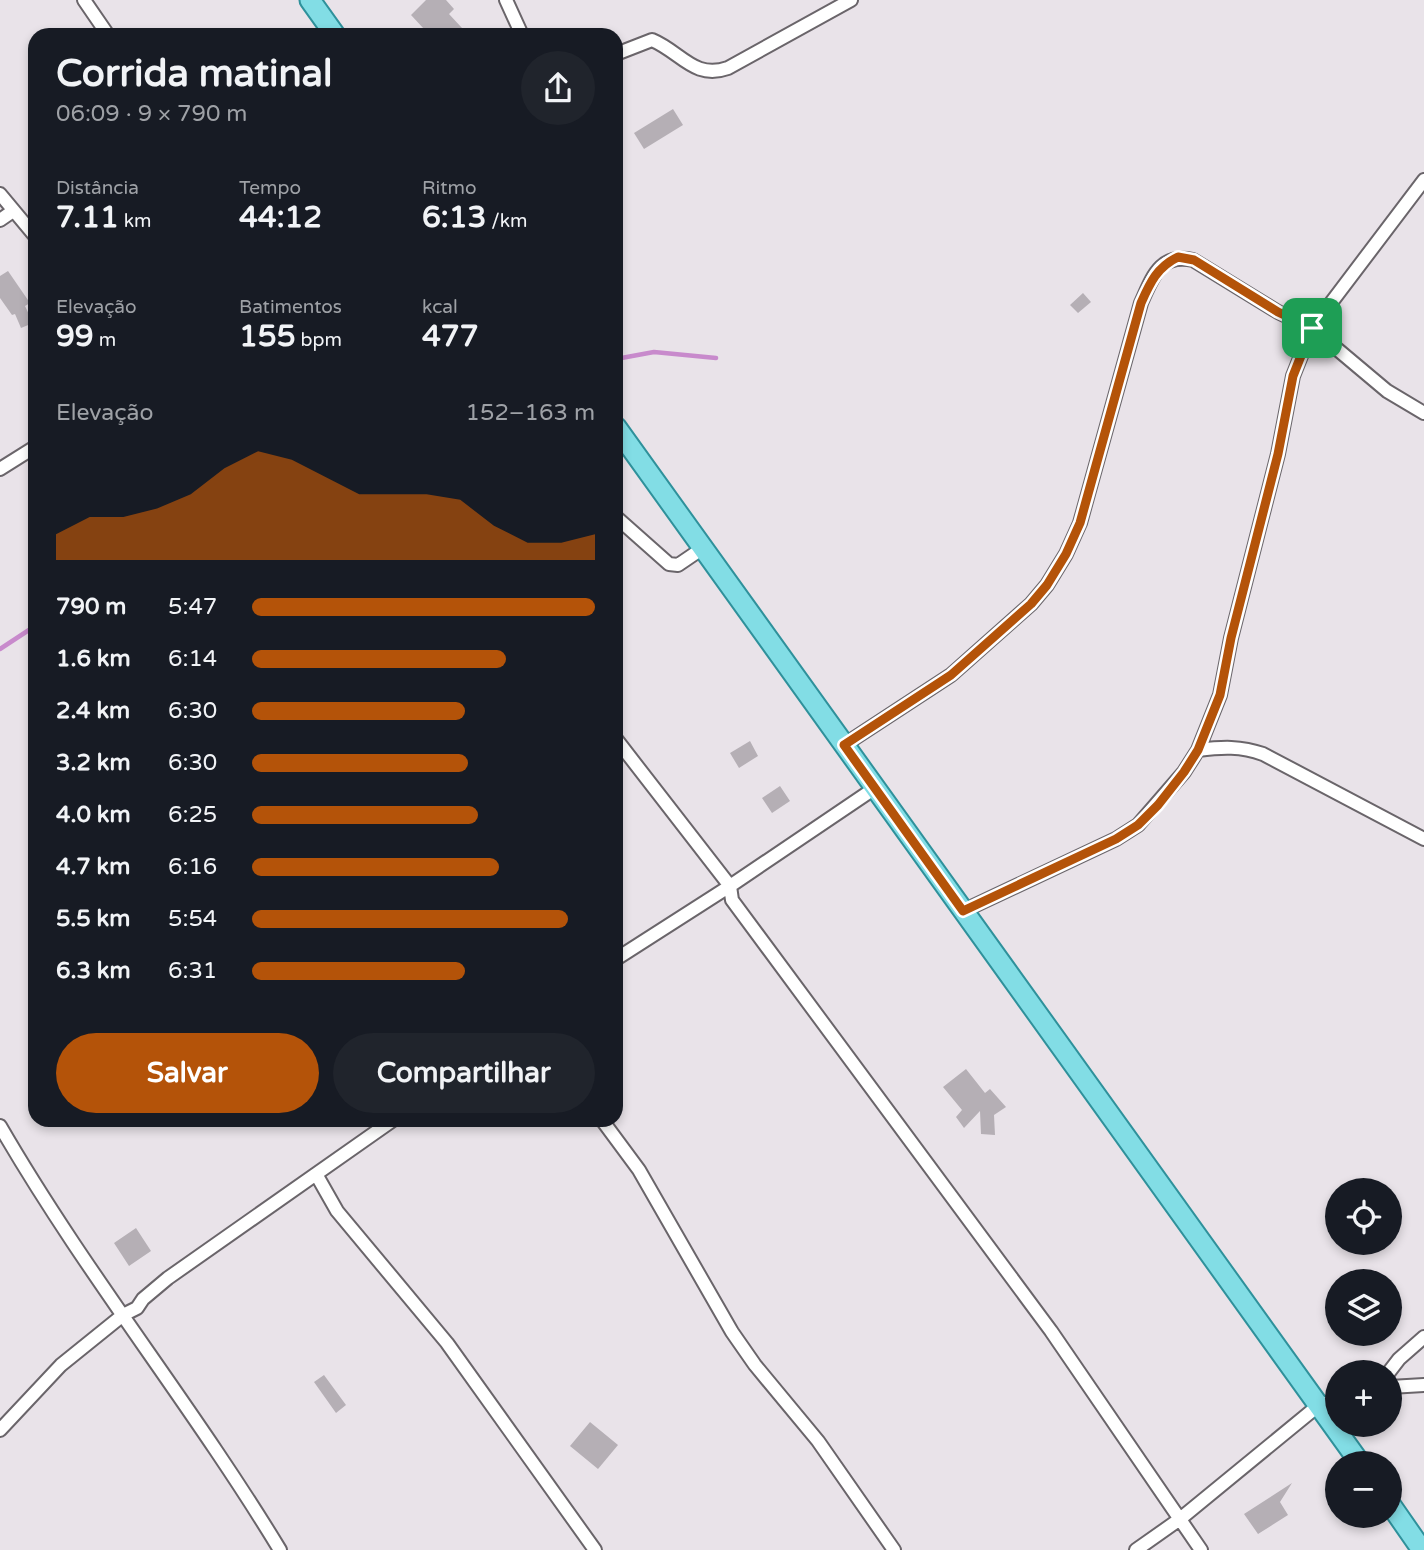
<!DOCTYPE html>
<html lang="pt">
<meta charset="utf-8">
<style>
:root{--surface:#171b24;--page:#20242c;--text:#f1f3f6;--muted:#9ea1a6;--accent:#b45309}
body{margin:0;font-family:"Varela Round",sans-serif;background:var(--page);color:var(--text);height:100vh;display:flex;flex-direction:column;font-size:26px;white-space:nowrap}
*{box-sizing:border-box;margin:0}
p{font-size:23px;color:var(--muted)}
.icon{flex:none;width:38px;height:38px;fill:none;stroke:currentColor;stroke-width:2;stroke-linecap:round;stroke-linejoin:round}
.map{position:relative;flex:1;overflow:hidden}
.sheet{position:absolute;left:28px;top:28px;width:595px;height:1099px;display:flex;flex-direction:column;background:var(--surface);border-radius:21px;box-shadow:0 4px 10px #0003}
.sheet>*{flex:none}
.tools{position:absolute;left:1325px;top:1178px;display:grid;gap:14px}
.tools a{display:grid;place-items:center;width:77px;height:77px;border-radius:50%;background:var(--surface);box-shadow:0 4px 10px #0003;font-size:35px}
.pin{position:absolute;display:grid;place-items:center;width:60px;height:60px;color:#fff;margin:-30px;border-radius:14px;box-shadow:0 4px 10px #0006}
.round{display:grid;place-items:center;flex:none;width:74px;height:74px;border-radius:37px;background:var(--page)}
.summary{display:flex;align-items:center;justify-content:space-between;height:119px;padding:0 28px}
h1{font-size:38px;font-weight:700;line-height:52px}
.figures{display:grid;grid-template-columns:repeat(3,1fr);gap:10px;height:119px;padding:7px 28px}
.figures div{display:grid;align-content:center}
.figures b{font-size:30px;font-weight:700}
.figures small{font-size:19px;font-weight:400}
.figures p{font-size:19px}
.chart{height:196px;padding:14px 28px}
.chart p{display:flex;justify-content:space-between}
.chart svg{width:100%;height:126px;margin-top:7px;fill:var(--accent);opacity:.7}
.cta{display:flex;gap:14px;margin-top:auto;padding:14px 28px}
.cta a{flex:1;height:80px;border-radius:42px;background:var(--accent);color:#fff;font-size:28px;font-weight:700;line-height:80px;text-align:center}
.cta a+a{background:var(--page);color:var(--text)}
ul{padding:0 28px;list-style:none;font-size:23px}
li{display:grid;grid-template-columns:112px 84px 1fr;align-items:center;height:52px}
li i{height:18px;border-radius:9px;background:var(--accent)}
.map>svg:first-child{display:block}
</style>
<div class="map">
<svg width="1424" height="1550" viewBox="0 0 1424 1550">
<rect width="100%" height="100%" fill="#e9e3e9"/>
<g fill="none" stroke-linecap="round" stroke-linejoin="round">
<path stroke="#c88acc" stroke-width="4.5" d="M616 359 654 352 716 358
M0 649 35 626"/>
</g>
<path fill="#b5afb5" d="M426 0H446L454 9 449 14 462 28 455 35H418L424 29 411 15Z
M673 109 683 125 644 149 634 133Z
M8 271 30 303 25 306 33 323 21 328 15 314 12 315 0 298V276Z
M1083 293 1091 302 1078 313 1070 305Z
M750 741 758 756 739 768 730 753Z
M780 786 790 801 772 813 762 798Z
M966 1069 985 1093 990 1089 1006 1107 994 1115 995 1135 981 1134 980 1111 964 1128 956 1117 962 1110 943 1087Z
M136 1228 151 1251 129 1266 114 1243Z
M324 1375 346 1405 336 1413 314 1382Z
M590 1422 618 1445 598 1469 570 1446Z
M1292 1483 1280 1502 1288 1515 1258 1534 1244 1514Z"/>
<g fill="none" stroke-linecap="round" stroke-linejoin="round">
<g stroke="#6a656a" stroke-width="16">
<path id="street" d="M84 0 108 35
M506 0 522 35
M616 54 652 40C681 52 694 80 728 68L851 0
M0 194 35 236
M0 220 13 211
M0 469 35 447
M616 517 669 564 678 565 703 548
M616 739 730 886 732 900 1051 1331 1201 1550
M844 745 951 675 1031 604 1047 585 1066 554 1080 523 1141 303C1153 276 1160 253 1193 260L1278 312 1312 328 1387 391 1424 413
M1198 750C1222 747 1241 746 1263 754L1424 839
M963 911 1116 839 1138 825 1184 772 1198 750 1220 695 1231 638 1278 454 1293 376 1312 328 1424 180
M616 959 730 886 875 788
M602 1120 639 1170 732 1332 755 1365 818 1441 894 1550
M0 1126C85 1273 192 1405 280 1550
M316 1174 337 1211 447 1343 595 1550
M1389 1372 1399 1359 1424 1337
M1390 1387 1424 1385
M0 1430 61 1365 123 1315 137 1308 143 1299 168 1278 393 1120
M1136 1550 1180 1519 1319 1405 1337 1400"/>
</g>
<g stroke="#2f919b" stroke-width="23">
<path id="primary" d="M310 0 335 35
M616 427 1360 1463
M1390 1504 1422 1550"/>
</g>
<use href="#street" stroke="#fff" stroke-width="12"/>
<use href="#primary" stroke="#82dde5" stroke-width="19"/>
</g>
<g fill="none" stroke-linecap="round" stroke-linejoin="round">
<g stroke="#fff" stroke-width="14">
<path id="route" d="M1178 257 1194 260 1278 312 1312 328 1293 376 1278 454 1231 638 1220 695 1198 750 1184 772 1158 805 1138 825 1116 839 963 911 844 745 951 675 1031 604 1047 585 1066 554 1080 523 1141 303C1150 283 1157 267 1178 257Z"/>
</g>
<use href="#route" stroke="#b45309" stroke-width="9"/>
</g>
</svg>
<div class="tools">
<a><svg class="icon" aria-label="locate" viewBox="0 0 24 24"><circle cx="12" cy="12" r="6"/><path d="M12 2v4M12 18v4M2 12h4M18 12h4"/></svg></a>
<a><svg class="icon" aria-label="layers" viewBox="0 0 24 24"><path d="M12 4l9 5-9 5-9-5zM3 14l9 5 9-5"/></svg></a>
<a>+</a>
<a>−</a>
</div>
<div class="pin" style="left:1312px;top:328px;background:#1e9e55"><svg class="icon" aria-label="arrive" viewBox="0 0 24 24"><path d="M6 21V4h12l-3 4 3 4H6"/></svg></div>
<section class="sheet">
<div class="summary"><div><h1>Corrida matinal</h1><p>06:09 · 9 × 790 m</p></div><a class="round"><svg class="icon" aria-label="share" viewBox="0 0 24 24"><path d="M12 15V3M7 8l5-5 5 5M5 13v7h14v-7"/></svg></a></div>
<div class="figures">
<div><p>Distância</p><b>7.11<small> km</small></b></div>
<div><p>Tempo</p><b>44:12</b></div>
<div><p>Ritmo</p><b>6:13<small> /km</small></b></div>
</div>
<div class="figures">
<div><p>Elevação</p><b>99<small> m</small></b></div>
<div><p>Batimentos</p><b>155<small> bpm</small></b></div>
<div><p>kcal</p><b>477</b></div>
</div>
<div class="chart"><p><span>Elevação</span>152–163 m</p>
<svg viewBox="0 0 160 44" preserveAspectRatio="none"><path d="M0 44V35L10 29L20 29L30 26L40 21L50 12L60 6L70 9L80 15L90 21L100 21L110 21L120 23L130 32L140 38L150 38L160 35V44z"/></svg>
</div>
<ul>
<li><b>790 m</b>5:47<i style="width:100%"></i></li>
<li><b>1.6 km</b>6:14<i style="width:74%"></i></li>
<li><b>2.4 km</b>6:30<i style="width:62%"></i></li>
<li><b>3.2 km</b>6:30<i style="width:63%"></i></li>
<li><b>4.0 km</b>6:25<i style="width:66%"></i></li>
<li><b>4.7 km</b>6:16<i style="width:72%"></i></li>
<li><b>5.5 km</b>5:54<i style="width:92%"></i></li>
<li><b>6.3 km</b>6:31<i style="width:62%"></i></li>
</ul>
<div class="cta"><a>Salvar</a><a>Compartilhar</a></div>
</section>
</div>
